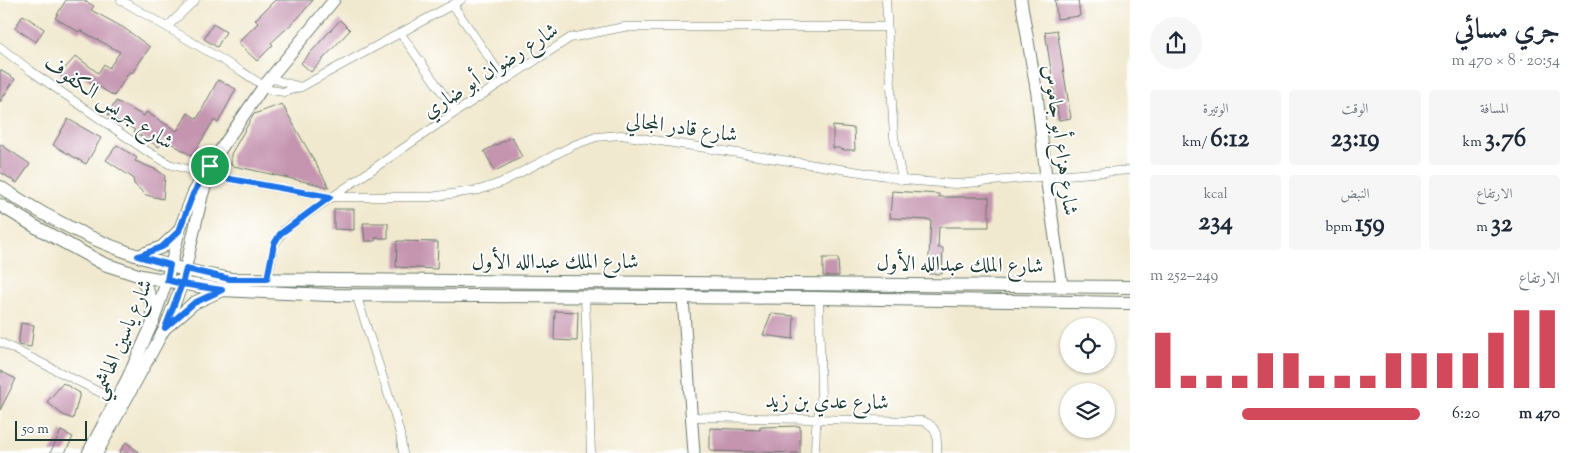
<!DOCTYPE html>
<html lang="ar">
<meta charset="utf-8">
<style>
:root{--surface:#fff;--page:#f6f6f7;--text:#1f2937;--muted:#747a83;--accent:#d1495b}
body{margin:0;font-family:"Sorts Mill Goudy",Amiri,serif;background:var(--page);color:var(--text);direction:rtl;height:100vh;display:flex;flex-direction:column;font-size:19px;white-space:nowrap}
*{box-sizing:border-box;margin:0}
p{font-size:16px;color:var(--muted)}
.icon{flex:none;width:28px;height:28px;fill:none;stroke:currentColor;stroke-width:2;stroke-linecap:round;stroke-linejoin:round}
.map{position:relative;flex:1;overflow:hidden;direction:ltr}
.side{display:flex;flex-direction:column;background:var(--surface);width:450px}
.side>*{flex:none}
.fabs{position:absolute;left:1060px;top:318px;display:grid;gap:10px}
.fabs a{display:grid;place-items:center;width:55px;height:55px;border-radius:50%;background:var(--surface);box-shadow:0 1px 4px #0004;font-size:25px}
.scale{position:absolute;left:15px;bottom:12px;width:72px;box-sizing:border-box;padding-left:5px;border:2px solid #1f3d34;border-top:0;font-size:14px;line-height:18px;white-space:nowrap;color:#1f3d34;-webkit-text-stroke:4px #fff;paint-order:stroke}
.pin{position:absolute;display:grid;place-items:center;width:42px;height:42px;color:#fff;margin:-21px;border:2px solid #fff;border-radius:50%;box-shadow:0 1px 5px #0007}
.round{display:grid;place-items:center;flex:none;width:52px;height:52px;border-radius:26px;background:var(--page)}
.head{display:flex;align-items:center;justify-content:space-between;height:85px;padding:0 20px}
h1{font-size:28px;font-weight:800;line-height:38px}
.stats{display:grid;grid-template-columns:repeat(3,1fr);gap:8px;height:85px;padding:5px 20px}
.stats div{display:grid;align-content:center;border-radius:5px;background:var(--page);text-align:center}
.stats b{font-size:25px;font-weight:800}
.stats small{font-size:14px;font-weight:400}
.stats p{font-size:14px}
.chart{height:140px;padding:10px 20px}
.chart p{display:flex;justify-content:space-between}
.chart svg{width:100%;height:90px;margin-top:5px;stroke:var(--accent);stroke-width:6}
ul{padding:0 20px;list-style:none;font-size:16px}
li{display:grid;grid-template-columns:80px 60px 1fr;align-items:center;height:38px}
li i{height:12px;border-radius:6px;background:var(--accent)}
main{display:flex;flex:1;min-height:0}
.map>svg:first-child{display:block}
</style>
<main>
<section class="side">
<div class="head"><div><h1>جري مسائي</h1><p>20:54 · 8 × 470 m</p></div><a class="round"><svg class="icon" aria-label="share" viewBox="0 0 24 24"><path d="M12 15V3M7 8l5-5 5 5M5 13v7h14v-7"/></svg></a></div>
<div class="stats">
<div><p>المسافة</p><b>3.76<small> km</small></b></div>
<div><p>الوقت</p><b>23:19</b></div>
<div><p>الوتيرة</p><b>6:12<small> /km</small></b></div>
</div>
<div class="stats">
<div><p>الارتفاع</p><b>32<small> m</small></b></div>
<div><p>النبض</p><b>159<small> bpm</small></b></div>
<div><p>kcal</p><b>234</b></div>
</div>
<div class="chart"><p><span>الارتفاع</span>249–252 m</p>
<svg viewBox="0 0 160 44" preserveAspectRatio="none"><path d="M5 44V17M15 44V38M25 44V38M35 44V38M45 44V27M55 44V27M65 44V38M75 44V38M85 44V38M95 44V27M105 44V27M115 44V27M125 44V27M135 44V17M145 44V6M155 44V6"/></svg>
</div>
<ul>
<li><b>470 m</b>6:20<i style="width:66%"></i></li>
</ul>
</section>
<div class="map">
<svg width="1130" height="453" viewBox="0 0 1130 453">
<rect width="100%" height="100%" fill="#fff"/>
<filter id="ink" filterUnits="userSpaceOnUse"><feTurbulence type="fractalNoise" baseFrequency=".02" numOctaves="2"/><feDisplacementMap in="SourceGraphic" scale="10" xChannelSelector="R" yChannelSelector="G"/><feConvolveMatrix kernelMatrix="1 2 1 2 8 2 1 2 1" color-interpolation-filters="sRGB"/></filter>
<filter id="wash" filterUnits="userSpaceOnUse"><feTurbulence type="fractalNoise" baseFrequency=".0096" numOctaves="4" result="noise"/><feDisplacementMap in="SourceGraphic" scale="20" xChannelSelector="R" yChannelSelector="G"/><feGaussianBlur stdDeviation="1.12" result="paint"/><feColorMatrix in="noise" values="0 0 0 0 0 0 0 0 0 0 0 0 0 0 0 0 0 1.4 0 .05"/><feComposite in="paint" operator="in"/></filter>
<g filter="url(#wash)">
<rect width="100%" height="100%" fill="#f1e9cf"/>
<g id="blocks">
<path fill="#c595b0" d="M66 0H83L94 6 91 10 124 28 150 47 132 73 130 71 114 96 82 76 75 84 59 75 76 56 98 73 104 64 109 68 120 52 80 30 79 32 55 18Z
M275 0H313L299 17 271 43 273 45 257 61 238 43 258 23 255 20Z
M1055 0H1078L1080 16 1057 19Z
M23 15 44 29 36 42 15 28Z
M340 20 350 30 311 72 301 63Z
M213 24 226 32 217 47 204 39Z
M1057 30 1071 118 1059 120 1045 32Z
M0 70 15 79 0 102Z
M218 80 236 89 218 123 214 120 192 156 164 139 159 147 134 132 135 130 108 115 116 101 144 116 146 112 177 131 188 113 197 119Z
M282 104 329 187 234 166 231 164V154L254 114Z
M68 119 101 138 86 164 53 145Z
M833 126 854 128 855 150H844L839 148H833Z
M512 137 522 157 495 171 484 151Z
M0 144 30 164 17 183 0 172Z
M117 145 137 158 135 161 157 170 165 176 163 199 146 195 134 184 133 178 106 160Z
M892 191 939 194V197H989V227H939L938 248H943L942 274H928L931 220 890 218Z
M334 209H354V230L334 229Z
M363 223H388V238H375V241H365Z
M397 241 438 242 437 269 396 267Z
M823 258H838L839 276H823Z
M555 311 578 312 577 341 554 340Z
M771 314 794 316 793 339 763 335Z
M21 323 34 325 31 347 18 345Z
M0 371 16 379 0 410Z
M63 383 80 393 73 419 63 415 47 402Z
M800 426V453L710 451V428L760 430V427Z
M61 431 73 437 65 453H50Z
M126 442 140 453H119Z"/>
</g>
</g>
<g filter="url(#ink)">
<use href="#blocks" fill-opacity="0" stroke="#68796a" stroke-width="1"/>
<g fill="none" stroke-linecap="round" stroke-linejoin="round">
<g stroke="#68796a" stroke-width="9">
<path id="street" d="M121 0 241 71 270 90 284 92 301 87 461 0
M886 0 894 137 902 180
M453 5 505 81
M167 27 195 0
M401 34 456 112
M0 47 31 71 145 150 169 164 208 175 330 197H430L479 190 500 183 574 145 596 137 621 135 886 176 902 180 955 184 1130 170
M269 78 301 87
M267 279 275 244 284 230 456 112 570 38 624 27H887
M356 294 394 412 400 434 403 453
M585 297 591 453
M0 342 119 402
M691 417 923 421C939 427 937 438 937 453
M815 453 816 427 821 400 819 298"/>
</g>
<g stroke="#68796a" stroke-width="13">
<path id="secondary" d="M1021 0 1037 94 1046 177 1062 285
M683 298 694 453
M88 453 127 379 153 322 167 280 180 228 193 194 204 174 263 87 334 0
M97 453 165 328 182 284 202 196 208 178"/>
</g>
<g stroke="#68796a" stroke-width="14">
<path id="primary" d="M0 187C69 233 148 266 231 279L1130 287
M0 205 36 227 104 264 141 276 222 290 328 295 819 298 1130 303
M138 256 162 247 179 231
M141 276 151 299 153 322
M165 328 194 303 222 290"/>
</g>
<use href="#street" stroke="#fff" stroke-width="8"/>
<use href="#secondary" stroke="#fff" stroke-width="11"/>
<use href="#primary" stroke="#fff" stroke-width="12"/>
</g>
</g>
<g fill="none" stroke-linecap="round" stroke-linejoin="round" filter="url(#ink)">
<g stroke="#fff" stroke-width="10">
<path id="route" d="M210 166 193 194 179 231 162 247 138 256 170 265 167 280 182 284 165 328 194 303 222 290 182 284 186 269 230 279H267L274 244 280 234 330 197 208 175 210 166"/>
</g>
<use href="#route" stroke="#1a73e8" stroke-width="6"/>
</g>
<g text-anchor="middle" stroke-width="4" stroke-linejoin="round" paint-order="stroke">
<g font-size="21" fill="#1f3d34" stroke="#fff">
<text transform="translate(490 70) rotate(-33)" y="7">شارع رضوان أبو ضاري</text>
<text transform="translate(109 102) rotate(34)" y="7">شارع جريس الكفوف</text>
<text transform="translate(682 127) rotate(8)" y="7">شارع قادر المجالي</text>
<text transform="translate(1061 140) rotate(82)" y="7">شارع هزاع أبو جاموس</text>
<text x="555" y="268">شارع الملك عبدالله الأول</text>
<text transform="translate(960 264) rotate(1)" y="7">شارع الملك عبدالله الأول</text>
<text transform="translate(121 339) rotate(-67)" y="7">شارع ياسين الهاشمي</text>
<text transform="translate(827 401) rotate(1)" y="7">شارع عدي بن زيد</text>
</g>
</g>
</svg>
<div class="fabs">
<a><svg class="icon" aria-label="locate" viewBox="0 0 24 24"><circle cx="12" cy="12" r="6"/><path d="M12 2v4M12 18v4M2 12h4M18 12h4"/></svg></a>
<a><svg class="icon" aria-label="layers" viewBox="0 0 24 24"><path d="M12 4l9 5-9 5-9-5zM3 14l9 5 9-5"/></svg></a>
</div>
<div class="scale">50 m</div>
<div class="pin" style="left:210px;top:166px;background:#1e9e55"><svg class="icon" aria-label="arrive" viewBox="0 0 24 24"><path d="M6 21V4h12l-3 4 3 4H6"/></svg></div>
</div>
</main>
